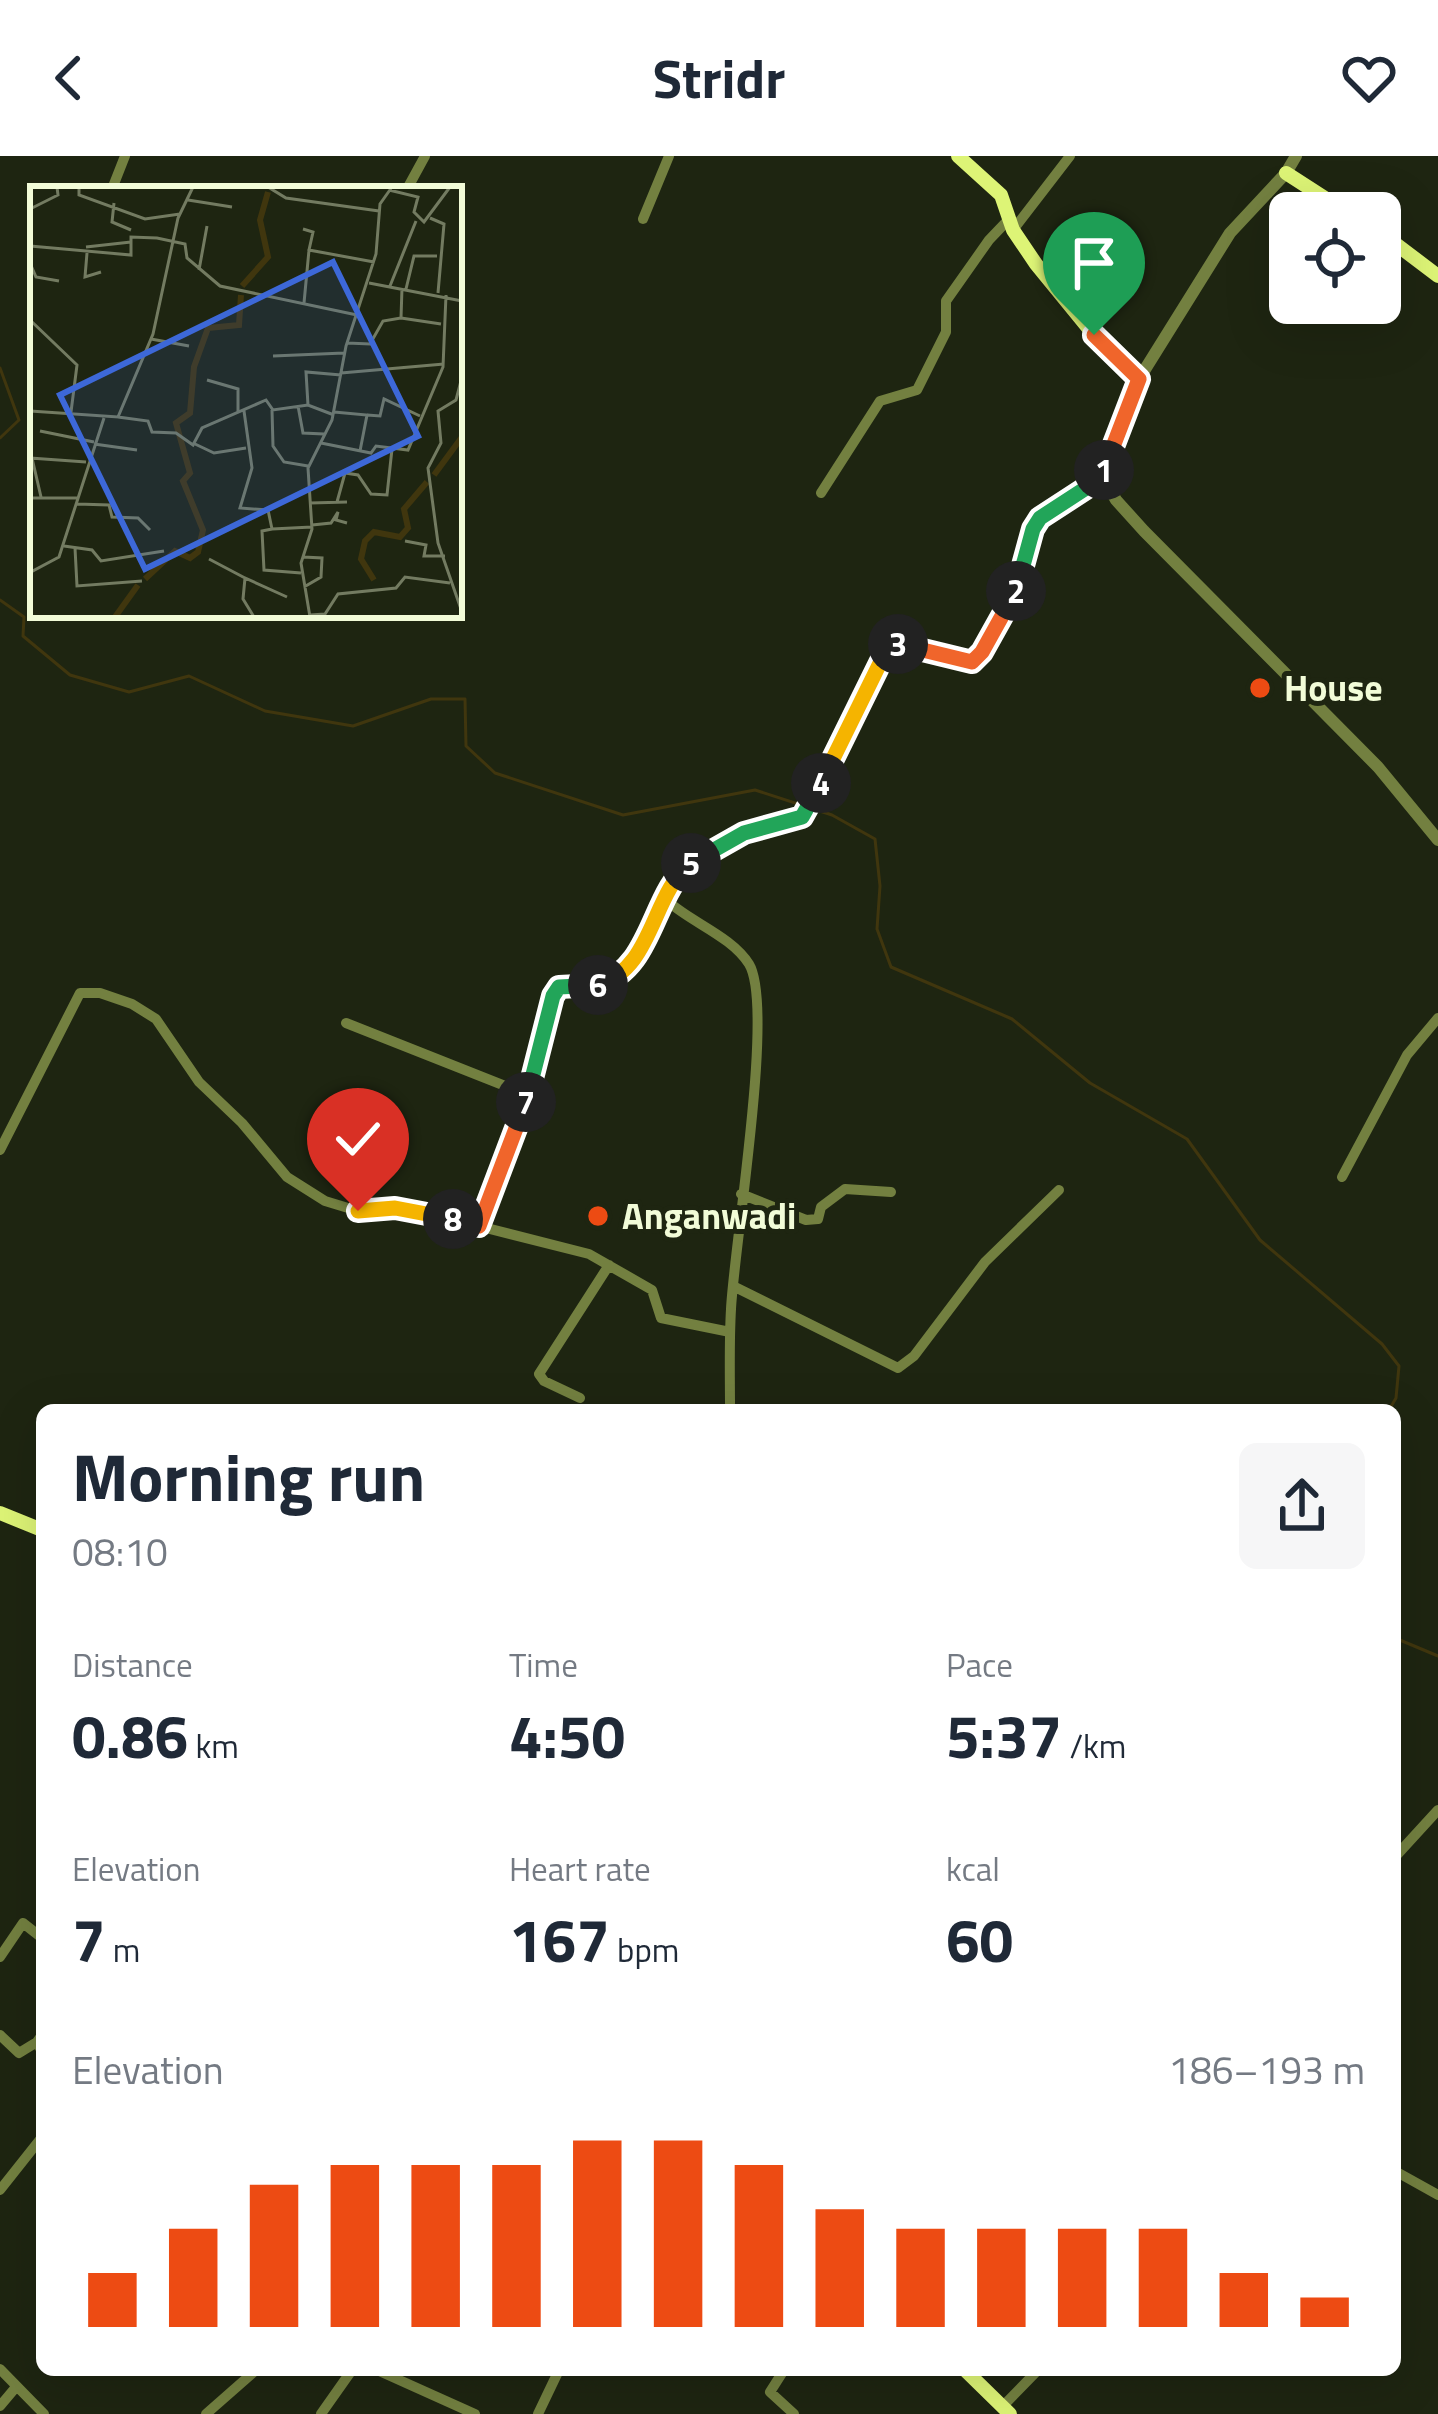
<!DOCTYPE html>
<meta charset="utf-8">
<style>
:root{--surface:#fff;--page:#f6f6f7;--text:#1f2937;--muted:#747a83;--accent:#ed4b13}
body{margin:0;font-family:"Titillium Web",sans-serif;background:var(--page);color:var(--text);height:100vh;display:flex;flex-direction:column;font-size:45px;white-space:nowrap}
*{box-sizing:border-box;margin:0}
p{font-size:39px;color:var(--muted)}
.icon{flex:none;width:66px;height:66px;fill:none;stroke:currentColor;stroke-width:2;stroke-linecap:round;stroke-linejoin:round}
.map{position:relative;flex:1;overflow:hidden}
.side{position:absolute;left:36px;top:1248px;width:1365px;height:972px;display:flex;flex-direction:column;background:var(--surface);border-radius:18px;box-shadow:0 12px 48px #0002}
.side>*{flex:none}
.buttons{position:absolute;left:1269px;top:36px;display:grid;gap:24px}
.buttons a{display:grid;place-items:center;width:132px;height:132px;border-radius:18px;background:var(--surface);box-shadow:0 12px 48px #0002;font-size:60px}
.pin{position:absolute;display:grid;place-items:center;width:102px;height:102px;color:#fff;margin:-123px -51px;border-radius:50% 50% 50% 0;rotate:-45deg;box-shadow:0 0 12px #0007}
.pin .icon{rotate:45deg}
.km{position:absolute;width:60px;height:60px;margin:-30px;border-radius:50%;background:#222;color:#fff;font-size:33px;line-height:60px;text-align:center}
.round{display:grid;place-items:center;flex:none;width:126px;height:126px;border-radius:18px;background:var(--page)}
.overview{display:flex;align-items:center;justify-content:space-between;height:204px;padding:0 36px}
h1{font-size:66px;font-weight:700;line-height:90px}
.stats{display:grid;grid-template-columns:repeat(3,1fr);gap:18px;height:204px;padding:12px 36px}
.stats div{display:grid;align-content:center}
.stats b{font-size:60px;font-weight:700}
.stats small{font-size:33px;font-weight:400}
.stats p{font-size:33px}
.chart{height:336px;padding:24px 36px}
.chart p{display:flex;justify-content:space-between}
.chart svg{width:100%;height:216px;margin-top:12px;stroke:var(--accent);stroke-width:6}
header{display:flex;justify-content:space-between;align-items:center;height:156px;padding:0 36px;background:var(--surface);font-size:54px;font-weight:700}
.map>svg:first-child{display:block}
</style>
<header><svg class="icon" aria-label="back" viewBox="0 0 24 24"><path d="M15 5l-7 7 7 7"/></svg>Stridr<svg class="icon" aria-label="heart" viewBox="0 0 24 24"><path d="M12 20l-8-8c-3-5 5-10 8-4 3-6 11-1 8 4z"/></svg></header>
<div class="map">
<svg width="1438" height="2258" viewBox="0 0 1438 2258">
<rect width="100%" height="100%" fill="#1e2511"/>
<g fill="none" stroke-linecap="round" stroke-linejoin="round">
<path stroke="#40360e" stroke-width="3" d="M0 212 19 264 0 282
M0 444 24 461 23 480 70 519 129 536 189 520 265 555 353 570 431 543H465L466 590 495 617 623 659 755 634 832 659 875 683 880 730 877 773 891 811 1012 863 1090 927 1187 983 1260 1084 1382 1188 1399 1210 1396 1242 1389 1254
M1395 1482 1438 1500"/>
<path stroke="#738040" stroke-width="10" d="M112 33 125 0
M407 33 425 0
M643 63 669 0
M1013 74 1070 0
M821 337 880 245 917 234 946 176V145L989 84 1010 62
M346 867 528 939
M0 994 80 837H100L132 848 156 863 199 926 242 967 287 1021 325 1045 358 1055 395 1052 427 1057 589 1098 652 1134 661 1162 730 1176
M1342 1021 1407 899 1438 862
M741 1038 806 1064 818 1063 821 1051 845 1033 891 1036
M480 1070 524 954 553 840 559 831H590L623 818 669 741
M733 1130 898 1212 914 1200 985 1106 1059 1034
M580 1242 544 1225 539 1218 609 1109
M730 1254C730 1221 729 1187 731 1153 734 1089 775 851 749 808 732 781 693 767 670 747 667 712 715 689 743 677 765 669 788 670 808 656L881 504 899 488 960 505 977 503 1016 436 1033 373 1040 361 1103 321
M1395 1701 1438 1654
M0 1801 23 1767 42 1782
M0 1879 19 1897 37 1886
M42 1879 37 1886 42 1896
M1395 2015 1438 2039
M0 2034 42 1981
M0 2213 44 2258
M377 2214 475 2258
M784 2214 770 2236 794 2258
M0 2250 16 2231
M1002 2251 1038 2214
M206 2258 256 2214
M321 2258 352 2214
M538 2258 559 2214"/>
<path stroke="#738040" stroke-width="12" d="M1296 0 1286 17 1230 77 1139 223 1107 301 1103 321 1116 344 1144 375 1378 611 1438 684"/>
<path stroke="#ddf476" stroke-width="14" d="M958 0 1001 39 1013 74 1036 108 1094 179 1139 223
M1286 17 1348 57
M1380 76 1438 120
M0 1357 42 1374
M965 2214 1010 2258"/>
</g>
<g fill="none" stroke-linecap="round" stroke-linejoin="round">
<g stroke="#fff" stroke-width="24">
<path id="split-1" d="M1094 179 1139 223 1104 314"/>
</g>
<g stroke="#fff" stroke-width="24">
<path id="split-2" d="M1016 435 1033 373 1040 362 1103 321 1104 314"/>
</g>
<g stroke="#fff" stroke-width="24">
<path id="split-3" d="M898 488 972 506 982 496 1016 435"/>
</g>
<g stroke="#fff" stroke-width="24">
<path id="split-4" d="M821 627 885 497 898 488"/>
</g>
<g stroke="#fff" stroke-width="24">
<path id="split-5" d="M691 707 744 677 802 661 821 627"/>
</g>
<g stroke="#fff" stroke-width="24">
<path id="split-6" d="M598 829C654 812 651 738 691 707"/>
</g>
<g stroke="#fff" stroke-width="24">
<path id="split-7" d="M526 946 553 840 559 831 598 829"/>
</g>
<g stroke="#fff" stroke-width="24">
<path id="split-8" d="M453 1063 479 1070 526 946"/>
</g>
<g stroke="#fff" stroke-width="24">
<path id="split-9" d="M358 1055 395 1052 453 1063"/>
</g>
<use href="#split-1" stroke="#f0652b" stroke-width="15"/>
<use href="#split-2" stroke="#22a559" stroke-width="15"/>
<use href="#split-3" stroke="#f0652b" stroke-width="15"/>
<use href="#split-4" stroke="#f5b400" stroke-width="15"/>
<use href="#split-5" stroke="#22a559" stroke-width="15"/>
<use href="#split-6" stroke="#f5b400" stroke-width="15"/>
<use href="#split-7" stroke="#22a559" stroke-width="15"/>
<use href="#split-8" stroke="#f0652b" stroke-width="15"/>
<use href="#split-9" stroke="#f5b400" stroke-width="15"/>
</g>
<g fill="#ed4b13" stroke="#1e2511" stroke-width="4.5">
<circle cx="1260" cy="532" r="12"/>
<circle cx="598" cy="1060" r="12"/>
</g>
<g text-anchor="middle" stroke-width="10" stroke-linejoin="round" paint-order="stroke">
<g font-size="36" font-weight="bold" fill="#f2fcd8" stroke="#1e2511" text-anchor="start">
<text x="1284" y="545">House</text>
<text x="622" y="1073">Anganwadi</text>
</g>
</g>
<g transform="translate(30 30)">
<rect width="432" height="432" fill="#1e2511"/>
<path fill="none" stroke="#40360e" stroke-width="6" d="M212 100 238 71 230 34 238 6M404 289 432 251M115 393 145 365 160 372 168 366 173 344 153 295 160 287 146 237 160 227 164 181 178 142 209 139 211 109M344 394 331 373 335 355 344 346 370 351 378 342 374 323 397 296M85 431 108 399"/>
<path fill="none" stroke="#737b61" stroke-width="3" d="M49 1V9L115 33 150 28M238 1 256 12 349 25M359 4 388 11 384 26 394 36 420 1M158 14 202 21M84 17 82 36 101 44M0 23 28 9 27 1M400 32 414 38 408 107M273 43 283 46 279 64 344 76M0 60 101 69V51L127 52 155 58 157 72 190 100 327 129M56 61 101 56M57 67 55 91 71 86M0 77 6 91 29 95M169 84 177 40M339 97 432 115M360 100 386 35M376 103 384 70H407M274 117 279 64M371 132 411 138M0 134 47 179 41 226M121 153 159 160M317 157 340 158 353 135 371 132 372 102M432 161 431 195 426 214 408 225 411 257 398 282 408 357 432 426M243 170 314 167M311 187 414 178M177 194 208 203V228M278 219 276 186 311 189M268 220 273 247 294 248M242 224 243 260 254 276 278 280M0 225 88 231 123 148 148 32 163 1M214 225 222 282 210 322 238 324 242 343 232 345 234 384 271 387M304 226 337 229 330 265M337 229 350 230 354 213 390 230M88 231 118 235 122 246 146 247 163 259 172 242 236 214 243 224 278 219 304 229M10 245 64 256M291 257 341 267 346 260 378 264 413 181 416 109M64 258 107 264M165 258 184 267 216 262M0 272 56 276M2 272 11 311M0 312H48M307 316 315 287 328 289 341 308 357 309 362 263M280 317 317 316M47 318 79 319 82 331 108 332 120 344M282 339 301 337 308 326 306 334 317 337M242 343 282 341M375 355 396 359 394 370H415M34 360 62 364 71 375 134 365M45 362 47 400 112 395M273 371 292 372 291 391 274 401M179 373 215 392M0 399 1 386 29 371 74 232M280 429 295 428 308 408 366 402 375 391 420 397M224 431 213 413 215 392 257 411M280 431 271 377 282 343 278 282 302 234 316 160 346 68 350 18 362 1"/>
<path fill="#3d68d8" fill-opacity="0.15" stroke="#3d68d8" stroke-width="6" d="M303 76 388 250 115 383 30 209Z"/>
<rect width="432" height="432" fill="none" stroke="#f2fcd8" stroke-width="6"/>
</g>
</svg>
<div class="buttons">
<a><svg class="icon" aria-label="locate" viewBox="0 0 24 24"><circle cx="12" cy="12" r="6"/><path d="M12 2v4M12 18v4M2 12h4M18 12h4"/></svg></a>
</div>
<div class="pin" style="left:1094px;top:179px;background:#1e9e55"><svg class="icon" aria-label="arrive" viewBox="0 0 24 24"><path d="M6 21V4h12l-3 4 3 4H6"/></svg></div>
<div class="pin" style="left:358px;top:1055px;background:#d93025"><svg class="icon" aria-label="check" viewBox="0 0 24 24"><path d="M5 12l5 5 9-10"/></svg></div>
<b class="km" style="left:1104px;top:314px">1</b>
<b class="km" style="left:1016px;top:435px">2</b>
<b class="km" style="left:898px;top:488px">3</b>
<b class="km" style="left:821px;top:627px">4</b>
<b class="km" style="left:691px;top:707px">5</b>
<b class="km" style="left:598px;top:829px">6</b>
<b class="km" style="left:526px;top:946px">7</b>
<b class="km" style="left:453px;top:1063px">8</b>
<section class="side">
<div class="overview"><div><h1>Morning run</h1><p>08:10</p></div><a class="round"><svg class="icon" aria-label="share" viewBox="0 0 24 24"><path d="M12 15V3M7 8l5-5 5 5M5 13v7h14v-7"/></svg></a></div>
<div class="stats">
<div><p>Distance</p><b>0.86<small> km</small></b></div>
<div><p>Time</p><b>4:50</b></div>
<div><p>Pace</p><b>5:37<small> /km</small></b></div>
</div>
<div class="stats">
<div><p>Elevation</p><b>7<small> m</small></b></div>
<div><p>Heart rate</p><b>167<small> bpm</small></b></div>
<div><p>kcal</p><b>60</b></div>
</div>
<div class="chart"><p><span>Elevation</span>186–193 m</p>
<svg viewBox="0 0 160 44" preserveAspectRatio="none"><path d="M5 44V33M15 44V24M25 44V15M35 44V11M45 44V11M55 44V11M65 44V6M75 44V6M85 44V11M95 44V20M105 44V24M115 44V24M125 44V24M135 44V24M145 44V33M155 44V38"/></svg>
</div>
</section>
</div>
